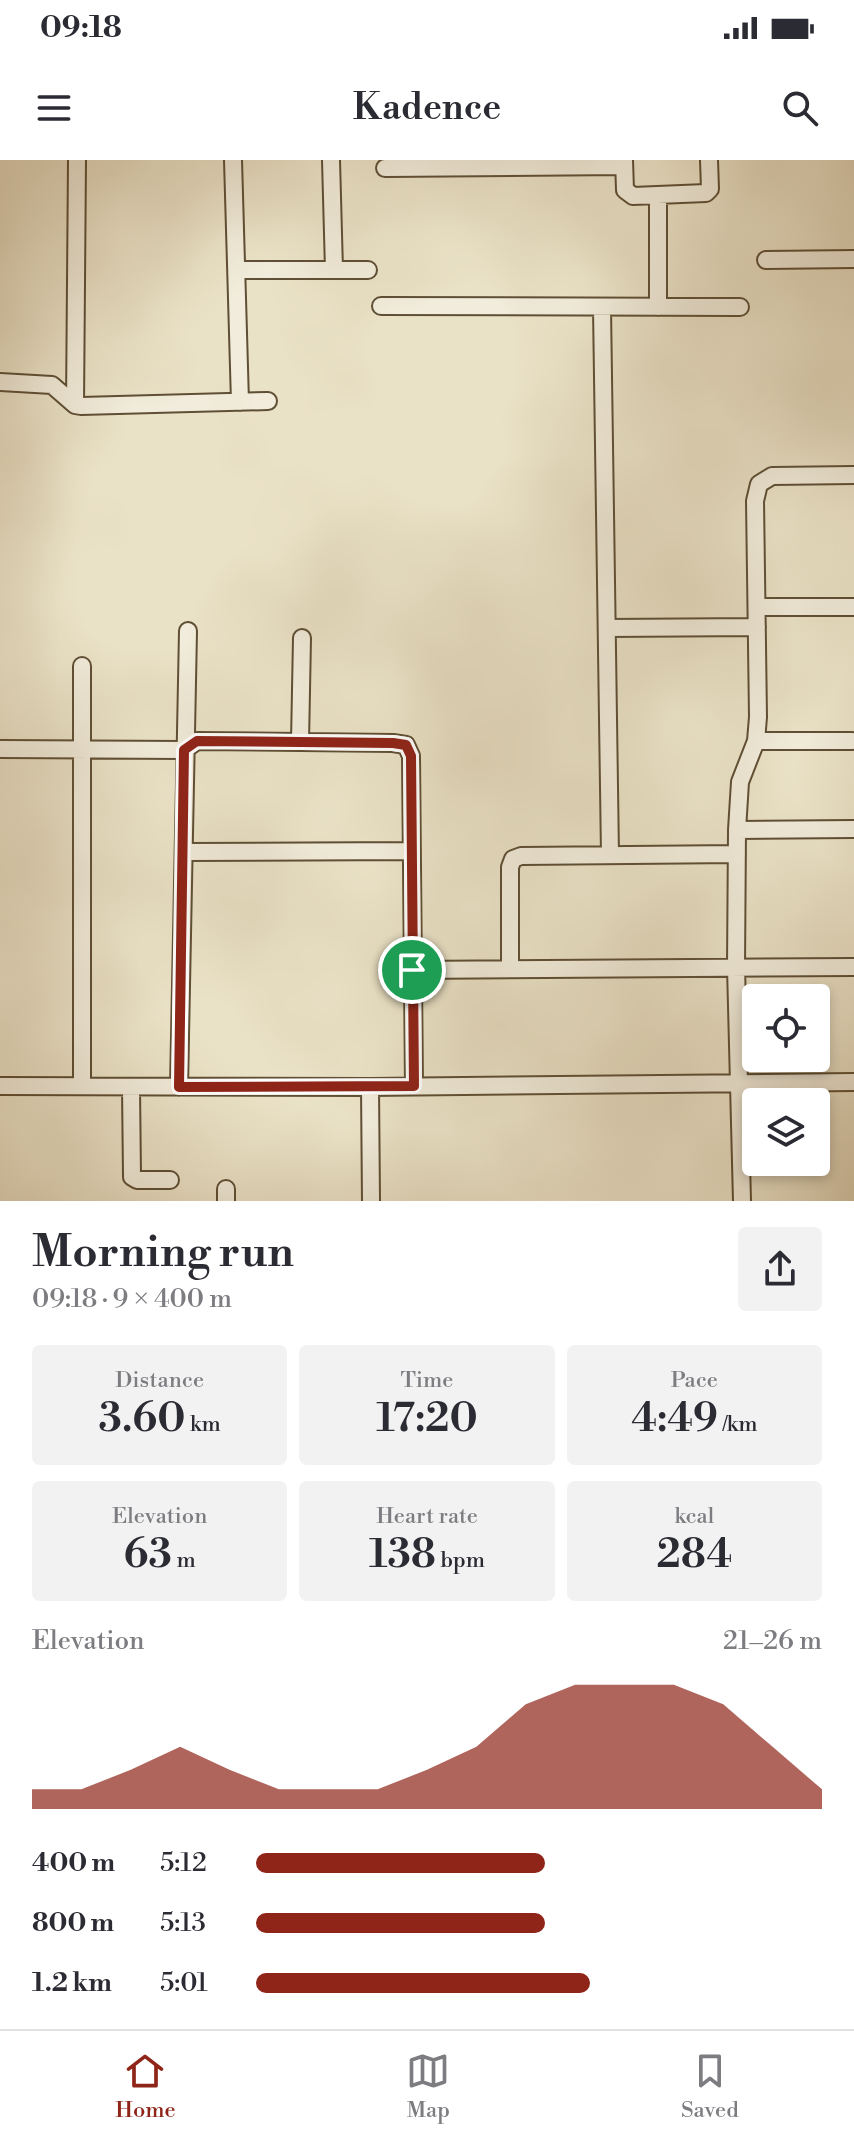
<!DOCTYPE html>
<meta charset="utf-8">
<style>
:root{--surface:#fff;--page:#f2f2f3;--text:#2b2b33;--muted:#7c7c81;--line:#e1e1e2;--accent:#8f2418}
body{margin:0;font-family:"Libre Bodoni",serif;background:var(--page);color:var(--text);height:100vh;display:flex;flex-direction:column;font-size:30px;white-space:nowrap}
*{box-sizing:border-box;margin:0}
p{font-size:26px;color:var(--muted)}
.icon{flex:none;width:44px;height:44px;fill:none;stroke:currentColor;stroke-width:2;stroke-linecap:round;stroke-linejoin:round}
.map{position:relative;height:1041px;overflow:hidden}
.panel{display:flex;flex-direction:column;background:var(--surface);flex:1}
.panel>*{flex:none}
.fabs{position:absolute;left:742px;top:824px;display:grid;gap:16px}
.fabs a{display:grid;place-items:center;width:88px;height:88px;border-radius:8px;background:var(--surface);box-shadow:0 4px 12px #0003;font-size:40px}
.pin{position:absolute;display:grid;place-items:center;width:68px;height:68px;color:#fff;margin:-34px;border:4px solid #fff;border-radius:50%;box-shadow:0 2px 8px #0007}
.round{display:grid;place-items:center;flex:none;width:84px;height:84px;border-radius:8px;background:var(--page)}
.headline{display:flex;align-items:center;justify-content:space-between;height:136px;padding:0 32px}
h1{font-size:44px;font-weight:600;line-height:60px}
.metrics{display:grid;grid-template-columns:repeat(3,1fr);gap:12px;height:136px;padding:8px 32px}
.metrics div{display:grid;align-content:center;border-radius:8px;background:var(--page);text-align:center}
.metrics b{font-size:40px;font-weight:600}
.metrics small{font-size:22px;font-weight:400}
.metrics p{font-size:22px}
.chart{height:224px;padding:16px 32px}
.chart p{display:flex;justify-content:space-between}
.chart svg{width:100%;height:144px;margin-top:8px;fill:var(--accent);opacity:.7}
ul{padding:0 32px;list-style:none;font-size:26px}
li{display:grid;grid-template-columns:128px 96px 1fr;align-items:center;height:60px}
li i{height:20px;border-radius:10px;background:var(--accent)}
.status{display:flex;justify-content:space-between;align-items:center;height:56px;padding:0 40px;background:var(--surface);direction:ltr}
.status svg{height:22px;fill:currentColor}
header{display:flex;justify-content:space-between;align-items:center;height:104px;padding:0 32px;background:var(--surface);font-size:36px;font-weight:600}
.tab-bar{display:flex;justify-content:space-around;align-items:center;height:112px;border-top:2px solid var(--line);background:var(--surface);font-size:22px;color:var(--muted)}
.tab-bar a{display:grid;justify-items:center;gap:4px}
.tab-bar .active{color:var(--accent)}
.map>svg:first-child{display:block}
</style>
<div class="status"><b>09:18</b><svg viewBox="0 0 49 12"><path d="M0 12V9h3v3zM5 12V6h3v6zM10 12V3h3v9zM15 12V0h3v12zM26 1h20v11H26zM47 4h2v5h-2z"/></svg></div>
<header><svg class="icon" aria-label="menu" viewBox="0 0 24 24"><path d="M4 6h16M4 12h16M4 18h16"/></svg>Kadence<svg class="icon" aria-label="search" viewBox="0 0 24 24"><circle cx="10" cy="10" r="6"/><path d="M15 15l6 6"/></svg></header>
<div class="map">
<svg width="854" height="1041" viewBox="0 0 854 1041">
<rect width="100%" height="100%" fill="#eae2c7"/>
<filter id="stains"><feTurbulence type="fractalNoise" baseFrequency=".0025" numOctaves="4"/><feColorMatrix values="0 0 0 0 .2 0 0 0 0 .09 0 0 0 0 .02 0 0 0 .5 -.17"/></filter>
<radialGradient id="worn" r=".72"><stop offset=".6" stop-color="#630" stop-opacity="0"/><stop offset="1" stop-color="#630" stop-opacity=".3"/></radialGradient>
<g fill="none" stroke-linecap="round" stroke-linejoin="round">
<g stroke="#5f4f35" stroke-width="20">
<path id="street" d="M233 0 240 242
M331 0 334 110
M624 0 625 30 633 36 706 33 710 29 709 0
M385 8 624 6
M658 36V147
M766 100 854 99
M237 110H368
M381 146 740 147
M602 148 610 695
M0 222 52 225 75 245 81 246 268 241
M75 245 77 0
M757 447H854
M607 468 757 467
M756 581H852
M300 582 302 478
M0 589 184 590 197 581 393 583 406 585 411 596 414 926
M737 670 854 669
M184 692 412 691
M510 809V707L513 699 521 696 737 694
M412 810 854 807
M82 925V506
M0 926 370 927 854 922
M131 927 132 1017 137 1020H170
M179 927 188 471
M370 927 371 1041
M226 1029V1041
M742 1041 736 807 737 670 740 622 756 581 758 557 755 341 759 324 772 316 854 315"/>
</g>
<use href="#street" stroke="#f1ecdb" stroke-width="16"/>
</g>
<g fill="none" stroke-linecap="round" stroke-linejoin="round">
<g stroke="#fff" stroke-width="16">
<path id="route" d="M197 581 393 583 406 585 411 596 414 926 179 927 184 590Z"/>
</g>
<use href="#route" stroke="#8f2418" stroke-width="10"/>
</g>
<rect width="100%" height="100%" filter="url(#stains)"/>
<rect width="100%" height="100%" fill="url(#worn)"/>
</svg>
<div class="fabs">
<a><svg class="icon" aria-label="locate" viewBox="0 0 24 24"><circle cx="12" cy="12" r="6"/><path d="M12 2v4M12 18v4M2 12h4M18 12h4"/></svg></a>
<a><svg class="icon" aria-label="layers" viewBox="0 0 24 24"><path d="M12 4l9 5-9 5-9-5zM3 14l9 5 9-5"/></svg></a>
</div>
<div class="pin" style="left:412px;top:810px;background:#1e9e55"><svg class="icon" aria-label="arrive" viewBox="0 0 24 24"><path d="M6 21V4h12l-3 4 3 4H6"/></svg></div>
</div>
<section class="panel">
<div class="headline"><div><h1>Morning run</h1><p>09:18 · 9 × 400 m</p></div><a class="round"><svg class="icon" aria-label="share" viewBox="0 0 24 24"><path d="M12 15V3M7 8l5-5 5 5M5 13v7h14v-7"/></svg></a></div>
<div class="metrics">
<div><p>Distance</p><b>3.60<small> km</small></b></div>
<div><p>Time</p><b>17:20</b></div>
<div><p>Pace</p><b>4:49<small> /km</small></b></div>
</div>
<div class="metrics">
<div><p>Elevation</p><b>63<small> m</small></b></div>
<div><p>Heart rate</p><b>138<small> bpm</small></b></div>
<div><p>kcal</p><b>284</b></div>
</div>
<div class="chart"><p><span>Elevation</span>21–26 m</p>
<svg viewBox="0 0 160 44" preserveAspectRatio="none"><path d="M0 44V38L10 38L20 32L30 25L40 32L50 38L60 38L70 38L80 32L90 25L100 12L110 6L120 6L130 6L140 12L150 25L160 38V44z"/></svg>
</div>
<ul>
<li><b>400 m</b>5:12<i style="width:51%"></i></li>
<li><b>800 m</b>5:13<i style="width:51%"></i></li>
<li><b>1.2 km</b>5:01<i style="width:59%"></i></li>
</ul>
</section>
<nav class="tab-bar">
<a class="active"><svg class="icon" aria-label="home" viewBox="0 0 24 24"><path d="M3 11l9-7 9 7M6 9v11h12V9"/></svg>Home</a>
<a><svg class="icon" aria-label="map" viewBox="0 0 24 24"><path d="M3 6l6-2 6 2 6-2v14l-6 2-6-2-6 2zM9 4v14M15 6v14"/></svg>Map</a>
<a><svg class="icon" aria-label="saved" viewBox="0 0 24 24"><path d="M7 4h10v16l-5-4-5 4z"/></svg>Saved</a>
</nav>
